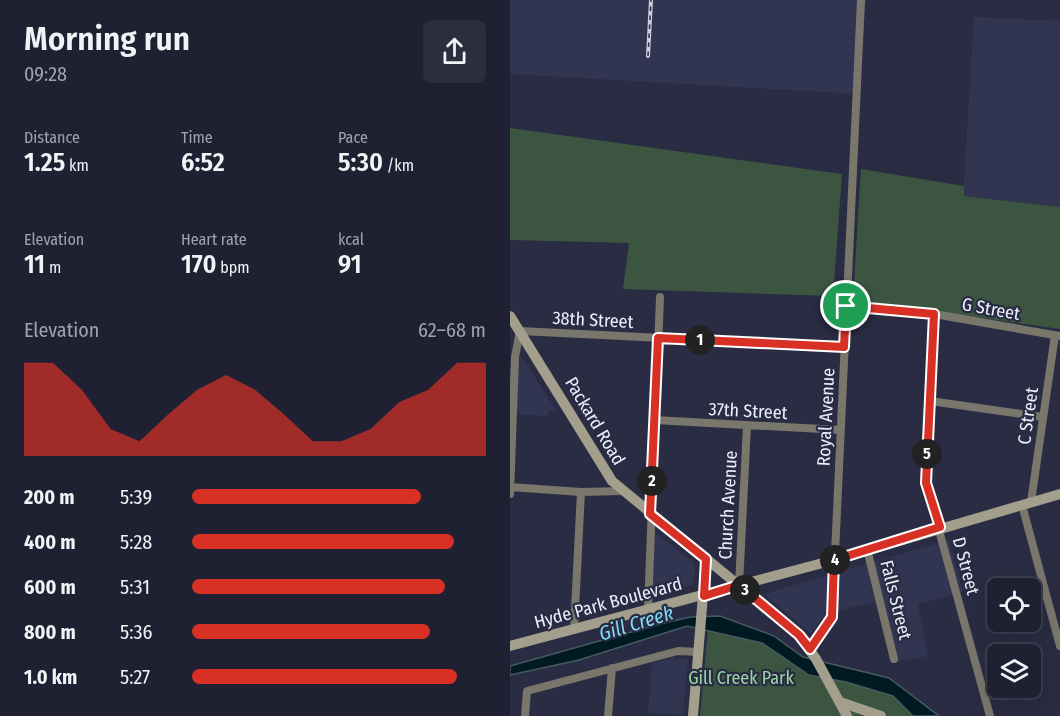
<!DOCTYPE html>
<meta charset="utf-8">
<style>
:root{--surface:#1f2132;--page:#2c2e3e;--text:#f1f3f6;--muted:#a1a3ac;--line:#3c3e4d;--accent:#d93025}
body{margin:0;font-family:"Fira Sans Condensed",sans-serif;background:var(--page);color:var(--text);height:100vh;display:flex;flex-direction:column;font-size:22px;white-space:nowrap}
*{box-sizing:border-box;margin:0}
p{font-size:20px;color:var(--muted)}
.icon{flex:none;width:33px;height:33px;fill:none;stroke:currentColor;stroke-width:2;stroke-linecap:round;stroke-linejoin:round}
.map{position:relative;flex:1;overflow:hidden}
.panel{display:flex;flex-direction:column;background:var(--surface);width:510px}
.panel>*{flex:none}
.fabs{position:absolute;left:477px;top:578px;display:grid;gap:12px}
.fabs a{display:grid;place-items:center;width:54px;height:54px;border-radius:9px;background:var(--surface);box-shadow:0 6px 24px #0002,0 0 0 2px var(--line);font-size:30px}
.pin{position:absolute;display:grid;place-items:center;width:51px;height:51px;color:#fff;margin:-26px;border:3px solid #fff;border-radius:50%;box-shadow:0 2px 6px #0007}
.km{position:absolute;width:30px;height:30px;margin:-15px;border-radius:50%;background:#222;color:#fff;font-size:16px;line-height:30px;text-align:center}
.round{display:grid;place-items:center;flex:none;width:63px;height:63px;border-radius:9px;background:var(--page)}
.headline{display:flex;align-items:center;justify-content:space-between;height:102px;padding:0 24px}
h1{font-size:33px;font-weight:600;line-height:45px}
.stats{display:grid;grid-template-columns:repeat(3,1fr);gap:9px;height:102px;padding:6px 24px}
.stats div{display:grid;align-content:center}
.stats b{font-size:26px;font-weight:600}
.stats small{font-size:16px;font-weight:400}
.stats p{font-size:16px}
.chart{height:168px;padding:12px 24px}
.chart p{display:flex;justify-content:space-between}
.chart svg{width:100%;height:108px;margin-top:6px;fill:var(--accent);opacity:.7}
ul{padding:0 24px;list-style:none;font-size:20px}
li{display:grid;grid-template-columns:96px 72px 1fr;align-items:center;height:45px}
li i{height:15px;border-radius:8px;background:var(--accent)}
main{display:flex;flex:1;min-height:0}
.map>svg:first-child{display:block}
</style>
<main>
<section class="panel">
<div class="headline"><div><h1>Morning run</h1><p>09:28</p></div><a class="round"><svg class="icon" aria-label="share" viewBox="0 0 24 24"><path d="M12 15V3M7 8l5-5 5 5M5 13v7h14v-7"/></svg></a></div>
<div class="stats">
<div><p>Distance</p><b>1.25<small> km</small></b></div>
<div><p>Time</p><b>6:52</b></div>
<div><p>Pace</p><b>5:30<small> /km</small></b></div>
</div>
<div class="stats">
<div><p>Elevation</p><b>11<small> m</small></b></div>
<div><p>Heart rate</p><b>170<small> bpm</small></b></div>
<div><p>kcal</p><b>91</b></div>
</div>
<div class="chart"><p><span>Elevation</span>62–68 m</p>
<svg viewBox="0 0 160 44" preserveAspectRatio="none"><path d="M0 44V6L10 6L20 17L30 33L40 38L50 27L60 17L70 11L80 17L90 27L100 38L110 38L120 33L130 22L140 17L150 6L160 6V44z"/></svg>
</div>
<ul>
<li><b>200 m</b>5:39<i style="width:78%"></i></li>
<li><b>400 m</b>5:28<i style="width:89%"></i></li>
<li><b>600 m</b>5:31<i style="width:86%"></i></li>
<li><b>800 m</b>5:36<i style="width:81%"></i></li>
<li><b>1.0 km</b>5:27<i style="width:90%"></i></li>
</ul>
</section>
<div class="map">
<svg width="550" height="716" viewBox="0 0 550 716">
<rect width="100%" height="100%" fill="#292c42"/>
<path fill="#323551" d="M0 0H356L348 94 0 74Z
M464 17 550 21V207L453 196Z
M11 356 46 410H38L37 416 0 414V370L4 359Z
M145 533 185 564 184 585 143 595Z
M439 540 453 592 408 604 418 656 381 663 365 602 316 613 301 634 254 594Z
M163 658 178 659 173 715 138 713 142 663Z"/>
<path fill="#3c5541" d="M0 128 332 174 323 296 113 289 119 243 0 240Z
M351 169 454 186V196L550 207V329L343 300Z
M198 629 252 643 299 675 336 682 383 696 403 716H190Z"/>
<path fill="#001a21" stroke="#475a63" stroke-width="1.5" d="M210 616 264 636 293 657 379 678 429 716H403L383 696 336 682 299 675 252 643 177 626 69 660 0 675V666L146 625 180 617Z"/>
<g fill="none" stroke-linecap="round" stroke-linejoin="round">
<path stroke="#79766b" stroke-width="8" d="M336 306 424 314 550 336
M424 314 416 483 480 716
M420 401 533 417
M144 420 330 430
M0 487 71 492 112 491
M0 494 5 357 10 331 334 347
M521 502 545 335
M512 505 550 646
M357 549 384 659
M229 585 237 426
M138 609 150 297
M64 629 71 492
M300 649 322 617 351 0
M15 716 17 691 168 651 189 652
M98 716 102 668"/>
<path stroke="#a49f8d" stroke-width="10" d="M0 316 102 481 289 635 306 659 337 716
M0 646 324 560 550 494
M330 702 371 716
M183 716 196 559"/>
<g stroke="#cdcfdf" stroke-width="4">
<path id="rail" d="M138 56 141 0"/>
</g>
<use href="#rail" stroke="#292c42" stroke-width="1.5" stroke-dasharray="4.5" stroke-linecap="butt"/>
</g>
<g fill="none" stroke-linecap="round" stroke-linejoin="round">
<g stroke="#fff" stroke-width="12">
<path id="route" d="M336 306 424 314 416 483 430 527 324 560 322 617 300 649 289 635 229 585 194 596 196 559 140 514 148 338 334 347Z"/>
</g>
<use href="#route" stroke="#d93025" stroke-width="8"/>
</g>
<g text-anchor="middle" stroke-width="4.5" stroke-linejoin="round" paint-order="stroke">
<g font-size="18" fill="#edeffe" stroke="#292c42">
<text transform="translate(481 309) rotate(10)" y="6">G Street</text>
<text transform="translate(83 320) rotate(3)" y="6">38th Street</text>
<text transform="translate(238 411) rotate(3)" y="6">37th Street</text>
<text transform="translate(518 416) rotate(-82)" y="6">C Street</text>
<text transform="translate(316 417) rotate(-87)" y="6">Royal Avenue</text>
<text transform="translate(85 421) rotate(59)" y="6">Packard Road</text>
<text transform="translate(218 505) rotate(-87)" y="6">Church Avenue</text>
<text transform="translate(456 566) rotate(75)" y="6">D Street</text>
<text transform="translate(386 600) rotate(76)" y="6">Falls Street</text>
<text transform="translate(98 603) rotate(-15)" y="6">Hyde Park Boulevard</text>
</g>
<g font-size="18" fill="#99d6a6" stroke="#292c42">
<text x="231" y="684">Gill Creek Park</text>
</g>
<g font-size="20" font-style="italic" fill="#7fd9f1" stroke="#292c42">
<text transform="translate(126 623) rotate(-17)" y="7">Gill Creek</text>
</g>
</g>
</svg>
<div class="fabs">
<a><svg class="icon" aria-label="locate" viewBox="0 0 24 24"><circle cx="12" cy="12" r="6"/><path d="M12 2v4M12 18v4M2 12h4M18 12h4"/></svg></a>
<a><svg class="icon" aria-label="layers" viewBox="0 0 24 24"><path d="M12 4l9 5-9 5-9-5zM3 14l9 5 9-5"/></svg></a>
</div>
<div class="pin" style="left:336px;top:306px;background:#1e9e55"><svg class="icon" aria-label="arrive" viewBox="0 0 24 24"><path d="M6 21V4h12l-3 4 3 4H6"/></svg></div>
<b class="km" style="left:190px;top:340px">1</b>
<b class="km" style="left:142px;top:481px">2</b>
<b class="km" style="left:235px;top:590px">3</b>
<b class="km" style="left:325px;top:560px">4</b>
<b class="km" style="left:417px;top:454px">5</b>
</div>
</main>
